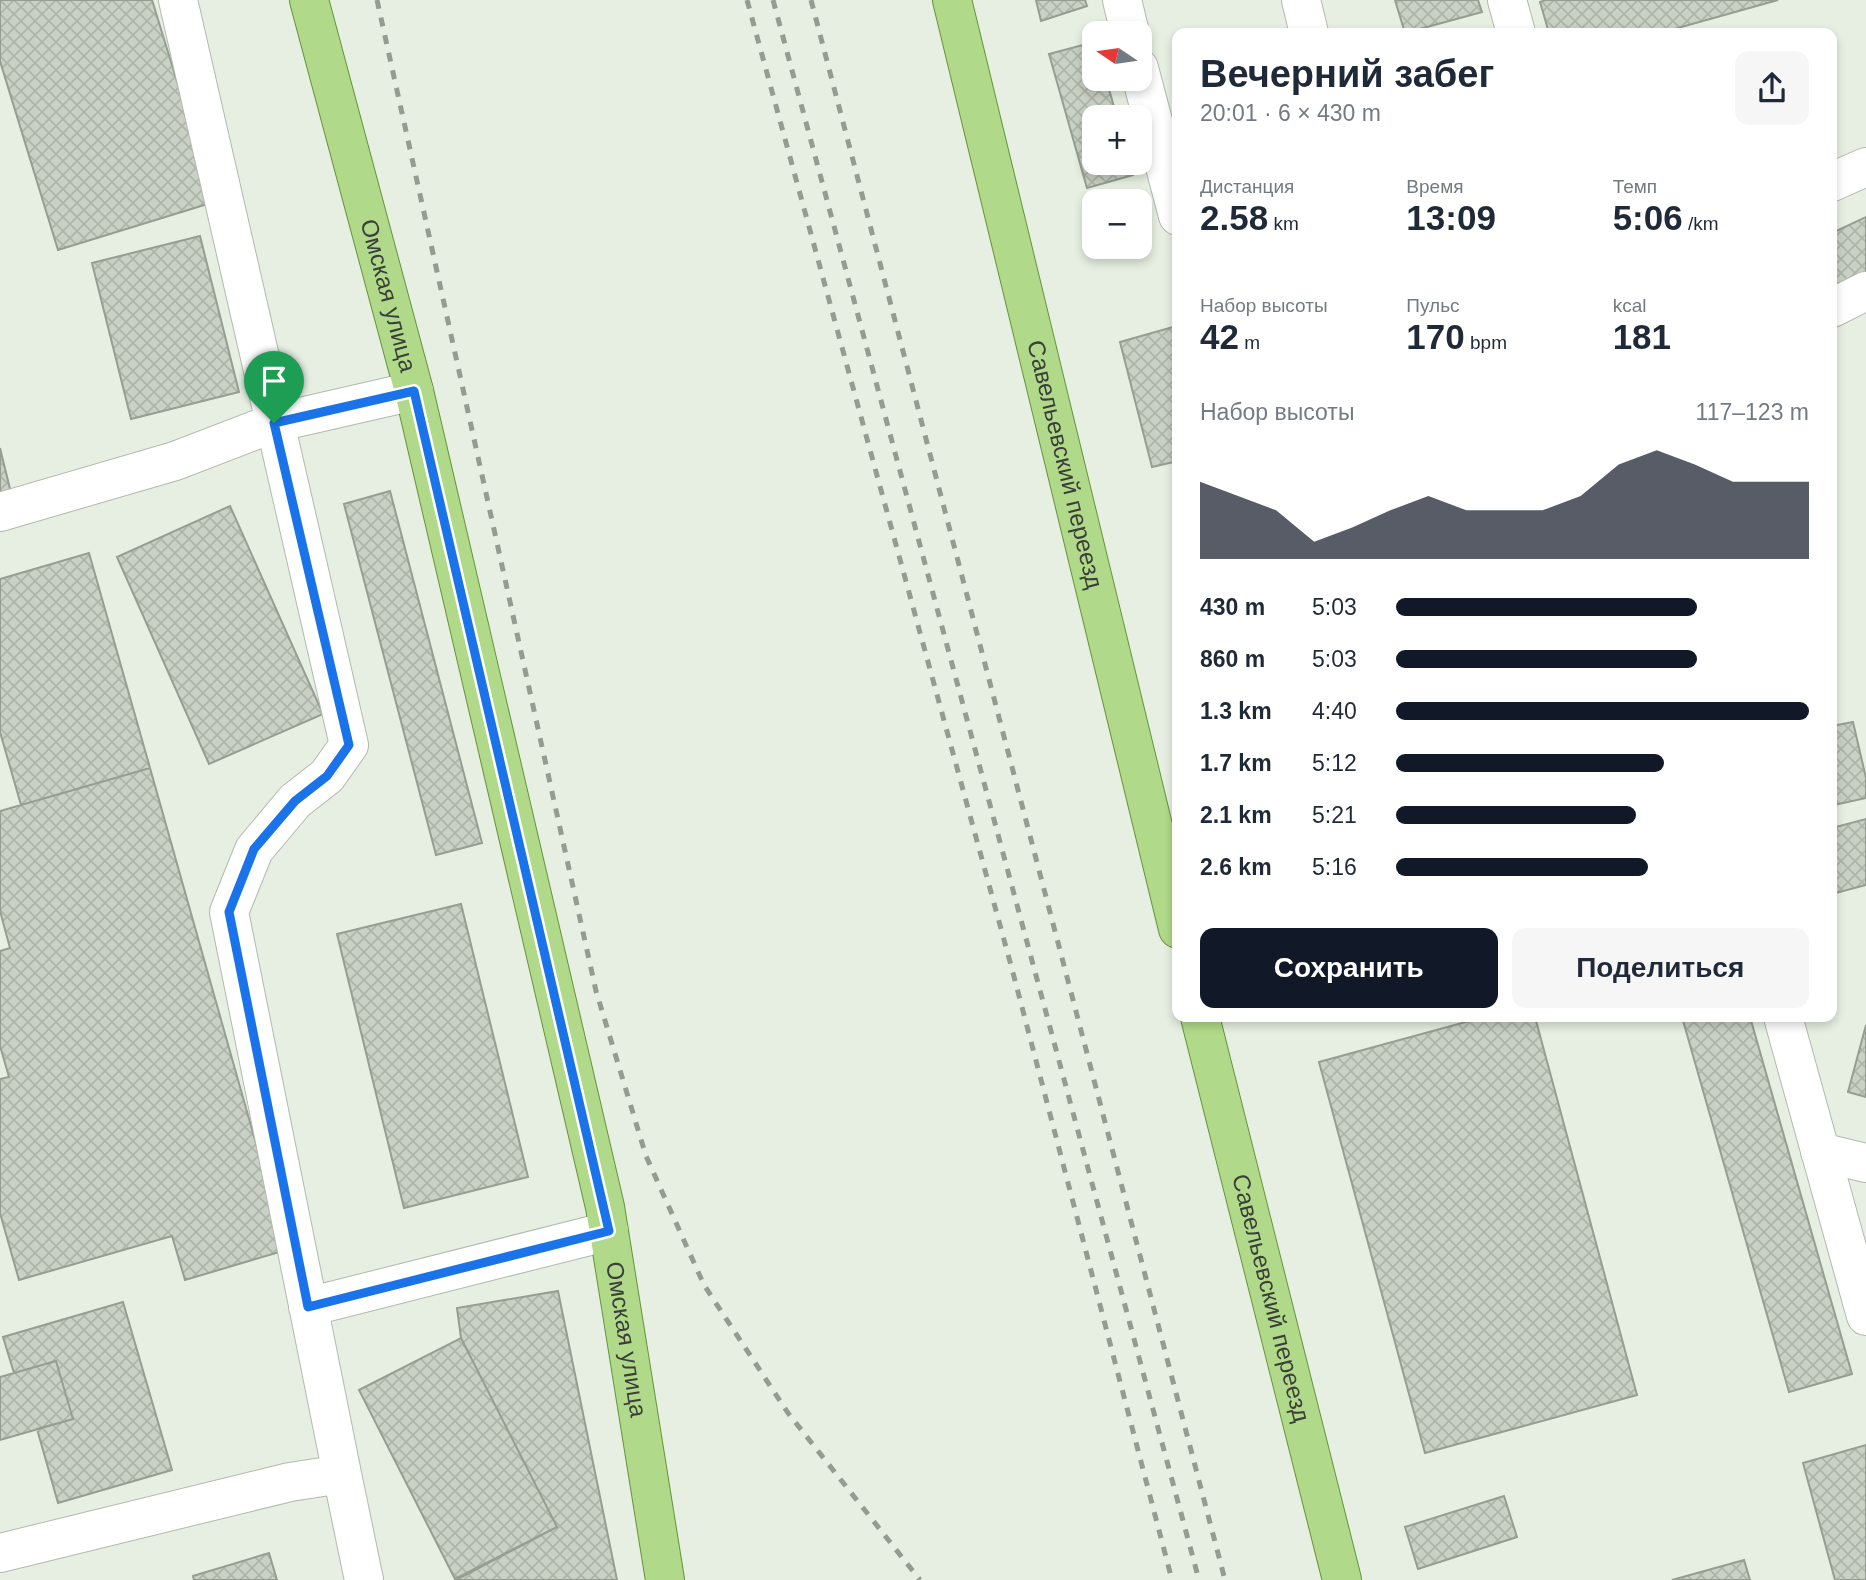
<!DOCTYPE html>
<html lang="ru">
<meta charset="utf-8">
<style>
:root{--surface:#fff;--page:#f6f6f7;--text:#1f2937;--muted:#747a83;--accent:#111827}
body{margin:0;font-family:Helvetica,sans-serif;background:var(--page);color:var(--text);height:100vh;display:flex;flex-direction:column;font-size:26px;white-space:nowrap}
*{box-sizing:border-box;margin:0}
p{font-size:23px;color:var(--muted)}
.icon{flex:none;width:38px;height:38px;fill:none;stroke:currentColor;stroke-width:2;stroke-linecap:round;stroke-linejoin:round}
.map{position:relative;flex:1;overflow:hidden}
.details{position:absolute;left:1172px;top:28px;width:665px;height:994px;display:flex;flex-direction:column;background:var(--surface);border-radius:14px;box-shadow:0 4px 10px #0003}
.details>*{flex:none}
.needle{width:46px;rotate:283deg}
.tools{position:absolute;left:1082px;top:21px;display:grid;gap:14px}
.tools a{display:grid;place-items:center;width:70px;height:70px;border-radius:14px;background:var(--surface);box-shadow:0 4px 10px #0003;font-size:35px}
.pin{position:absolute;display:grid;place-items:center;width:60px;height:60px;color:#fff;margin:-72px -30px;border-radius:50% 50% 50% 0;rotate:-45deg;box-shadow:0 0 7px #0007}
.pin .icon{rotate:45deg}
.round{display:grid;place-items:center;flex:none;width:74px;height:74px;border-radius:14px;background:var(--page)}
.overview{display:flex;align-items:center;justify-content:space-between;height:119px;padding:0 28px}
h1{font-size:38px;font-weight:600;line-height:52px}
.metrics{display:grid;grid-template-columns:repeat(3,1fr);gap:10px;height:119px;padding:7px 28px}
.metrics div{display:grid;align-content:center}
.metrics b{font-size:35px;font-weight:600}
.metrics small{font-size:19px;font-weight:400}
.metrics p{font-size:19px}
.chart{height:196px;padding:14px 28px}
.chart p{display:flex;justify-content:space-between}
.chart svg{width:100%;height:126px;margin-top:7px;fill:var(--accent);opacity:.7}
.action{display:flex;gap:14px;margin-top:auto;padding:14px 28px}
.action a{flex:1;height:80px;border-radius:14px;background:var(--accent);color:#fff;font-size:28px;font-weight:600;line-height:80px;text-align:center}
.action a+a{background:var(--page);color:var(--text)}
ul{padding:0 28px;list-style:none;font-size:23px}
li{display:grid;grid-template-columns:112px 84px 1fr;align-items:center;height:52px}
li i{height:18px;border-radius:9px;background:var(--accent)}
.map>svg:first-child{display:block}
</style>
<div class="map">
<svg width="1866" height="1580" viewBox="0 0 1866 1580">
<defs>
<pattern id="building-cross-hatch" width="8" height="8" patternUnits="userSpaceOnUse" patternTransform="scale(1.75)"><rect width="8" height="8" fill="#c9d1c4"/><path d="M0 0l8 8M0 8l8-8" fill="none" stroke="#aeb4a9"/></pattern>
</defs>
<rect width="100%" height="100%" fill="#e7efe2"/>
<path fill="url(#building-cross-hatch)" stroke="#969d91" stroke-width="2" d="M0 0H152L214 202 58 250 0 61Z
M1036 0H1085L1087 6 1041 21Z
M1395 0H1478L1482 12 1405 33Z
M1546 0H1778L1660 33H1549L1540 2Z
M1094 42V79H1106L1117 117H1094V163H1129L1133 175 1087 188 1049 54Z
M1866 217V286L1832 302V233Z
M200 236 239 392 131 419 92 263Z
M1173 327 1178 344V461L1152 467 1120 342Z
M0 448 11 493 0 495Z
M390 491 482 843 436 855 344 504Z
M230 506 323 714 209 764 117 557Z
M89 553 150 768 21 805 0 732V579Z
M1853 722 1866 778V798L1834 805 1832 726Z
M150 768 286 1250 185 1280 172 1236 19 1280 0 1213V1079L9 1077 0 1046V951L10 948 0 911V811Z
M1866 819V885L1832 894V828Z
M461 904 528 1177 404 1208 337 934Z
M1484 1017H1535L1637 1395 1425 1453 1319 1062Z
M1682 1017H1750L1852 1374 1789 1392Z
M1866 1025V1097L1848 1092Z
M558 1291 617 1580H456L557 1527 461 1338 457 1308Z
M123 1302 172 1470 58 1503 37 1429 73 1419 56 1361 14 1373 3 1337Z
M461 1338 557 1527 455 1579 359 1390Z
M56 1361 73 1419 0 1440V1377Z
M1866 1445V1580H1835L1803 1463Z
M1504 1496 1517 1537 1418 1569 1405 1527Z
M269 1553 277 1580H194L193 1576Z
M1744 1560 1750 1580H1672Z"/>
<g fill="none" stroke-linecap="round" stroke-linejoin="round">
<g stroke="#b2baad" stroke-width="40">
<path id="minor" d="M178 0 349 745 327 776 295 801 254 850 229 912 342 1474
M1122 0 1130 33
M1301 0 1309 33
M1507 0 1516 33
M1139 68 1178 216
M1832 182 1866 167
M1832 308 1866 291
M0 512 175 461 274 423 414 391
M1783 1017 1866 1316
M1820 1152 1866 1163
M308 1307 609 1231
M0 1553 290 1482 342 1474 364 1580"/>
</g>
<g stroke="#65933a" stroke-width="40">
<g id="major">
<path id="s1" d="M309 0 414 391 605 1207 665 1580"/>
<path id="s2" d="M952 0 1178 929"/>
<path id="s3" d="M1200 1017 1342 1580"/>
</g>
</g>
<use href="#minor" stroke="#fff" stroke-width="38"/>
<use href="#major" stroke="#b0da89" stroke-width="38"/>
<path stroke="#959b91" stroke-width="5" stroke-dasharray="9 9" stroke-linecap="butt" d="M377 0 596 991 646 1156 704 1285 788 1413 920 1580
M747 0 1012 969 1172 1580
M773 0 1199 1580
M811 0 1225 1580"/>
</g>
<g fill="none" stroke-linecap="round" stroke-linejoin="round">
<g stroke="#fff" stroke-width="14">
<path id="route" d="M414 391 609 1231 308 1307 229 912 254 849 295 801 327 776 349 745 274 423Z"/>
</g>
<use href="#route" stroke="#1a73e8" stroke-width="9"/>
</g>
<g text-anchor="middle" stroke-width="7" stroke-linejoin="round" paint-order="stroke">
<g font-size="24" fill="#3b3e39" stroke="#fff">
<text dy="8" stroke="none"><textPath href="#s1" startOffset="306">Омская улица</textPath></text>
<text dy="8" stroke="none"><textPath href="#s2" startOffset="478">Савельевский переезд</textPath></text>
<text dy="8" stroke="none"><textPath href="#s3" startOffset="290">Савельевский переезд</textPath></text>
<text dy="8" stroke="none"><textPath href="#s1" startOffset="1377">Омская улица</textPath></text>
</g>
</g>
</svg>
<div class="tools">
<a><svg class="needle" viewBox="-14 -14 28 28"><path d="M0-13l5 13h-10z" fill="#e53935"/><path d="M0 13l5-13h-10z" fill="#747a83"/></svg></a>
<a>+</a>
<a>−</a>
</div>
<div class="pin" style="left:274px;top:423px;background:#1e9e55"><svg class="icon" aria-label="arrive" viewBox="0 0 24 24"><path d="M6 21V4h12l-3 4 3 4H6"/></svg></div>
<section class="details">
<div class="overview"><div><h1>Вечерний забег</h1><p>20:01 · 6 × 430 m</p></div><a class="round"><svg class="icon" aria-label="share" viewBox="0 0 24 24"><path d="M12 15V3M7 8l5-5 5 5M5 13v7h14v-7"/></svg></a></div>
<div class="metrics">
<div><p>Дистанция</p><b>2.58<small> km</small></b></div>
<div><p>Время</p><b>13:09</b></div>
<div><p>Темп</p><b>5:06<small> /km</small></b></div>
</div>
<div class="metrics">
<div><p>Набор высоты</p><b>42<small> m</small></b></div>
<div><p>Пульс</p><b>170<small> bpm</small></b></div>
<div><p>kcal</p><b>181</b></div>
</div>
<div class="chart"><p><span>Набор высоты</span>117–123 m</p>
<svg viewBox="0 0 160 44" preserveAspectRatio="none"><path d="M0 44V17L10 22L20 27L30 38L40 33L50 27L60 22L70 27L80 27L90 27L100 22L110 11L120 6L130 11L140 17L150 17L160 17V44z"/></svg>
</div>
<ul>
<li><b>430 m</b>5:03<i style="width:73%"></i></li>
<li><b>860 m</b>5:03<i style="width:73%"></i></li>
<li><b>1.3 km</b>4:40<i style="width:100%"></i></li>
<li><b>1.7 km</b>5:12<i style="width:65%"></i></li>
<li><b>2.1 km</b>5:21<i style="width:58%"></i></li>
<li><b>2.6 km</b>5:16<i style="width:61%"></i></li>
</ul>
<div class="action"><a>Сохранить</a><a>Поделиться</a></div>
</section>
</div>
